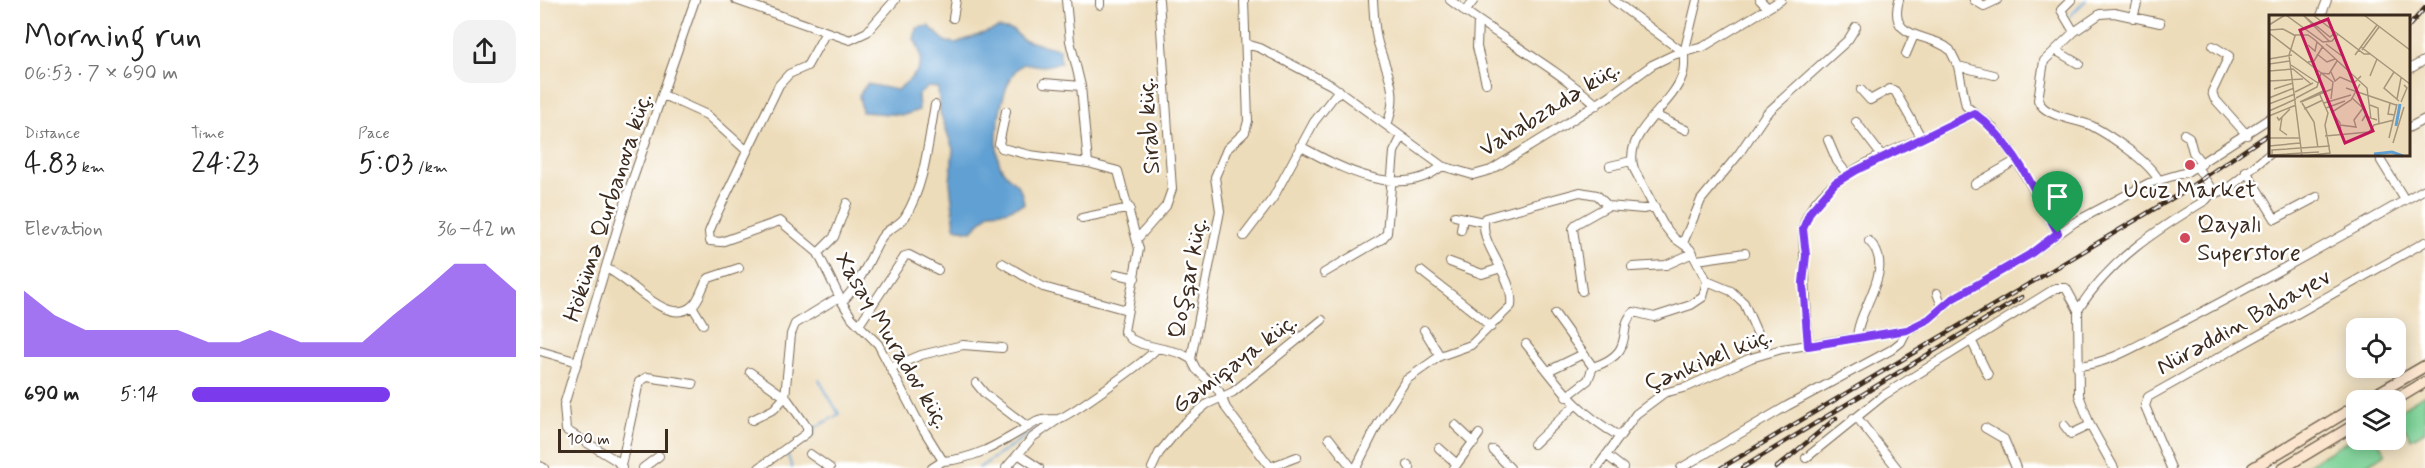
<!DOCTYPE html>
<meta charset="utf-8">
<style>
:root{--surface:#fff;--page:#f2f2f2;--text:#222;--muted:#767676;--accent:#7c3aed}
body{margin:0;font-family:Mynerve,sans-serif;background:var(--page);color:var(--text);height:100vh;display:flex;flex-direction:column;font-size:22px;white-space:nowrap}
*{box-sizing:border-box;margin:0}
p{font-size:20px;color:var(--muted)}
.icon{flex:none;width:33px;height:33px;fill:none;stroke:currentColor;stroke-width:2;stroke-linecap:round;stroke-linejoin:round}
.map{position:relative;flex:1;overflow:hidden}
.panel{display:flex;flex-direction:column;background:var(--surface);width:540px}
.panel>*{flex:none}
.tools{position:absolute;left:1806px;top:318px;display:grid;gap:12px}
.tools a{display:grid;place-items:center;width:60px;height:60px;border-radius:12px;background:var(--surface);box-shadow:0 3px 15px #0003;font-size:30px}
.scale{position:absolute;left:18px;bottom:15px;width:110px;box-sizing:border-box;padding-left:6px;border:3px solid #3b2a1e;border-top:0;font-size:16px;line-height:21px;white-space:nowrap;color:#3b2a1e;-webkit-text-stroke:4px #fff;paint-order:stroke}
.pin{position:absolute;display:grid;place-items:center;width:51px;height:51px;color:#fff;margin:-62px -26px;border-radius:50% 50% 50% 0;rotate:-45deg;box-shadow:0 0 6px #0007}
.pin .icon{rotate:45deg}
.round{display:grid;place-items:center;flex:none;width:63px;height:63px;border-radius:18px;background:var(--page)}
.overview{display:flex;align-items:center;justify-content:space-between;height:102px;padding:0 24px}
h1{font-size:33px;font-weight:600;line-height:45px}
.stats{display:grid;grid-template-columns:repeat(3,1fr);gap:9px;height:102px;padding:6px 24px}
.stats div{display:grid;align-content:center}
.stats b{font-size:30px;font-weight:600}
.stats small{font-size:16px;font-weight:400}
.stats p{font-size:16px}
.chart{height:168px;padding:12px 24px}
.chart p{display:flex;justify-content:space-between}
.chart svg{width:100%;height:108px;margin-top:6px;fill:var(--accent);opacity:.7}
ul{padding:0 24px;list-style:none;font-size:20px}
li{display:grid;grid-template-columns:96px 72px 1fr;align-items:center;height:45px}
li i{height:15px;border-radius:8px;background:var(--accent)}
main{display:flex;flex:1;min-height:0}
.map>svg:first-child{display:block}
</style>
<main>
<section class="panel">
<div class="overview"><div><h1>Morning run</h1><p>06:53 · 7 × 690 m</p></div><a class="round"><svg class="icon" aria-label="share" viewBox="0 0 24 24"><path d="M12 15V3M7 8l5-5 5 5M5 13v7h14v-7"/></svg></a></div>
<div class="stats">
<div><p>Distance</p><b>4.83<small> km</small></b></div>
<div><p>Time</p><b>24:23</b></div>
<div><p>Pace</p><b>5:03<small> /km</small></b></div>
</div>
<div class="chart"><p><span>Elevation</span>36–42 m</p>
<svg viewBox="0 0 160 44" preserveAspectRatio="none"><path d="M0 44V17L10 27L20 33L30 33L40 33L50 33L60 38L70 38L80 33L90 38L100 38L110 38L120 27L130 17L140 6L150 6L160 17V44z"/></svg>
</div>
<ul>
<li><b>690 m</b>5:14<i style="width:61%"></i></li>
</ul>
</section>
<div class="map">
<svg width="1885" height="468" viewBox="0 0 1885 468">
<rect width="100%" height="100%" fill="#fff"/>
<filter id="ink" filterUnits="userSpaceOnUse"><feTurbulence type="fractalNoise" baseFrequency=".0167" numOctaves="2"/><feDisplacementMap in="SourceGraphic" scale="12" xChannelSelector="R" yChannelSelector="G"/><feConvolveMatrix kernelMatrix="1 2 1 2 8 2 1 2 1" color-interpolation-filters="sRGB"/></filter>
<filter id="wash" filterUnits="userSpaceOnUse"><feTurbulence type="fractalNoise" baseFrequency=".008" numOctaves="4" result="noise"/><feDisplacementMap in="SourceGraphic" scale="24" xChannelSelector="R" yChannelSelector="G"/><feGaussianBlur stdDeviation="1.35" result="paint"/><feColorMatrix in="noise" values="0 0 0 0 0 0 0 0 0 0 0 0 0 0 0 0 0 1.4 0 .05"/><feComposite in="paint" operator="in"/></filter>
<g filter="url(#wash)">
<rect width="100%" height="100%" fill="#eddcb9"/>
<path fill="#7ad094" stroke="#5a7d59" stroke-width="1.5" d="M1885 394V431L1871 439 1856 412Z
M1816 436V440H1837L1846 454 1821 468H1762Z"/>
<path fill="#61a0d3" stroke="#4e6578" stroke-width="1.5" d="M389 26 406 42 416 43 458 28 473 30 482 39 491 42 519 49 521 62C515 63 509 66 503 66 497 66 490 63 484 64 462 71 450 148 461 167 470 184 481 179 484 204L465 211 450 212 432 231 415 228 410 182 413 149 400 112 398 88 388 87 378 95 379 110 364 115 322 112 319 95 327 84 357 90C378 74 389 64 374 39L377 28Z"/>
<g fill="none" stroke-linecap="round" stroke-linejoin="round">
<path stroke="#61a0d3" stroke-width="2" d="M1530 16 1546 0
M252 468 247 453 274 435 275 428 299 414 279 380
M439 468 500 426"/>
</g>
</g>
<g filter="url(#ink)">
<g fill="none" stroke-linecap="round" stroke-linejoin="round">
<g stroke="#796854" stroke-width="10">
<path id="street" d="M196 0 310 40 327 32 355 0
M526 0 530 41 541 86 548 163 578 171 599 249 584 331 591 339 602 344 640 353 651 359 656 369 679 391 686 408 731 468
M560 0V5
M833 0C834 14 834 29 838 43 847 74 860 91 847 125
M910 0C958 37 1011 64 1057 105
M1073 0 1144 53C1144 61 1145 69 1142 76 1131 108 1082 132 1094 169L1123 224 1134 238 1150 249 1167 281 1191 291 1204 303 1226 353
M1220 0 1228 8
M1359 0C1347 42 1391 32 1410 50L1418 66 1426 106 1452 127 1470 149 1518 233
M1434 0 1444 6 1457 0
M1531 0 1521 10 1534 32
M925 12 934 0
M1781 16 1787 0
M413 18 416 0
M1593 18 1598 0
M938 21 937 47 946 83
M286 32 267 66 249 74 239 85 174 220 169 232 170 241 181 242 240 221 278 253 302 302 312 318 338 344 377 419 403 461C439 459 466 439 496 422 505 418 510 420 518 419 528 417 609 359 616 349
M706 44 720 48 791 85 902 166 933 175 951 170 1010 134 1071 95 1112 65 1133 55 1163 47 1241 0
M1673 46 1689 56 1672 92 1674 98 1707 135
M1515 50 1539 64
M1144 53 1157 0
M1366 54 1374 35
M1418 66 1454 75
M1868 70 1885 60
M504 83 541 86
M1321 90 1330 100 1350 89 1355 91 1381 137
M123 95 167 115 206 150
M466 111 459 144 462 148 490 155 548 163
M1115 115 1146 130
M1316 122 1342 156
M1868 128 1885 119
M1644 134 1649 137 1653 152 1662 164
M1288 140 1297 161 1308 175
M760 146C800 168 861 201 902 166
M1840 154 1841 161 1865 200
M1070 166 1091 161
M1657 167 1670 187 1671 194
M1706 171 1735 219 1777 197
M1618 179C1608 161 1571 136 1552 126 1537 119 1504 117 1498 100L1504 61 1534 32 1560 14 1574 13 1620 23
M1435 184 1477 160
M1671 194C1690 193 1712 166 1730 154
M915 216 943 222
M542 218 590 208
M921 230 923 218
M704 236 733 198 774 122 799 90
M598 238 626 206 632 189 619 0
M1143 243 1161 200 1198 155 1226 114 1308 40 1316 27
M278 253 294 237 307 203
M1157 260 1205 253
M910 262 942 274 961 268
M462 263 503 287 587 310
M1092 267 1126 265 1153 253
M67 269C88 276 127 328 152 306 161 299 161 286 169 278L199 268
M881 271C904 290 929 306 951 327
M784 273 842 239 847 233 854 152 861 138
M577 274 595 278
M1042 291 1033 229 1036 224 1068 206
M1397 293 1402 306
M302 302C320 284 329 260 341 238 347 228 358 227 365 217 385 185 388 142 395 105
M152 306 163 324
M1015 314 1053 367C1099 352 1075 328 1094 312L1114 317 1151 305 1163 297 1167 281
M319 325 365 256 369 255 398 270
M884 330 900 356
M1317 339C1317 308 1358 269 1329 241
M1432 342 1448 375
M986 344C1019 384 1032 409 1079 436
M1268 346 1263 229C1275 167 1387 142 1434 113
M0 351 38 362
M651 359 680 211 675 177 687 149 705 132 708 121 704 0
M1537 366C1568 364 1598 345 1625 331 1713 287 1799 237 1885 189
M350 368 381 355 423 345 462 348
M1008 371 1043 354
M210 372 245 397
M436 383 445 394 488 427
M1026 397 1048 380 1053 367
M1313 418 1319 420 1357 468
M212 420 234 409 245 397 251 334 255 324 299 297
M915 425 934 443
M1524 425 1531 434 1550 425
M1445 428 1464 439 1476 468
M789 438 812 468
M994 444 1034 406
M899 448 917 464
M953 450 970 468
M270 454 290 468
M478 454 499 468
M1066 455 1083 468
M1266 458 1344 395 1516 288H1526L1538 310
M868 465 870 468
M0 466 4 468
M81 466 99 382 107 377 153 384
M730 467 757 457
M82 468 77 461 26 430 24 405 90 187 155 0
M103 468 119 456
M219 468 267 433V427L245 396
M392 468 403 461
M466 468 493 437 519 419
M612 468 619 453 642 425 667 404 693 392 782 320
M816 468 838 424 866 380 900 356 931 345 971 306C975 275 937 244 945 218L1040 192 1057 195 1068 206 1103 209 1115 207
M914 468 939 434
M1057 468 1096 414 1124 393 1147 387 1211 358 1242 349 1367 330 1389 319 1412 299 1489 255 1535 222 1609 183 1647 172 1730 118
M1141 468 1247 406 1351 350 1361 342 1367 330
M1574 468 1550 425 1539 395 1538 310C1570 260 1616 230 1666 200L1671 194
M1631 468 1605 406 1608 397 1885 242"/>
</g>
<g stroke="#796854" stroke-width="13">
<path id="secondary" d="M1826 400 1885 366
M1855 400 1885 382
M1713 468 1816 406
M1743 468 1816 424"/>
</g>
<use href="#street" stroke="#fff" stroke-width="8"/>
<use href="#secondary" stroke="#fbe5cf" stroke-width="10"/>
<g stroke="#3b2a1e" stroke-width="4.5">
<path id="rail" d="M1868 27 1885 8
M1181 468 1641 193 1730 133
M1202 468 1482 297
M1236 468 1296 418"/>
</g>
<use href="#rail" stroke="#fff" stroke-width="2" stroke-dasharray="7" stroke-linecap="butt"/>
</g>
</g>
<g fill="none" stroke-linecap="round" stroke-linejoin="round" filter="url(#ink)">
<g stroke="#fff" stroke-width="12">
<path id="route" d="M1434 113C1474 142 1494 190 1518 233L1489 255 1412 299 1389 319 1367 330 1268 346 1263 283 1266 255 1263 229 1270 212 1295 183 1315 171Z"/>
</g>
<use href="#route" stroke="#7c3aed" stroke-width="8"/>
</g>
<g fill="#d1495b" stroke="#fff" stroke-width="2">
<circle cx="1650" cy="165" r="6"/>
<circle cx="1645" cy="238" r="6"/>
</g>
<g text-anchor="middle" stroke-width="5" stroke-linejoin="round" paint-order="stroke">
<g font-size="24" fill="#3b2a1e" stroke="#fff">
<text transform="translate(1009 108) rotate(-32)" y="8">Vahabzadə küç.</text>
<text transform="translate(608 126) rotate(-94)" y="8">Sirab küç.</text>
<text transform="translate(67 207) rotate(-72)" y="8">Hökümə Qurbanova küç.</text>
<text transform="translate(647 278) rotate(-79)" y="8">Qoşqar küç.</text>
<text transform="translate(1703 321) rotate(-29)" y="8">Nürəddin Babayev</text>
<text transform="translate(353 340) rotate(59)" y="8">Xasay Muradov küç.</text>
<text transform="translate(1168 359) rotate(-22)" y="8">Çənkibel küç.</text>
<text transform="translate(694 363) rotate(-37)" y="8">Gəmiqaya küç.</text>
</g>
<g font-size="24" fill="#3b2a1e" stroke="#fff">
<text x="1650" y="197">Ucuz Market</text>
<text x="1657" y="232" text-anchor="start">Qayalı<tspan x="1657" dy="28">Superstore</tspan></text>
</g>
</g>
<g transform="translate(1729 15)">
<rect width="141" height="141" fill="#eddcb9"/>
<path fill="none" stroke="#61a0d3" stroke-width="3" d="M127 111 131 89M105 139 123 137 134 141"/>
<path fill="none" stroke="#a6957b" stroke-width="1.5" d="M17 0 54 27 63 26 69 19M34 0 61 22 67 17M44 0 95 39H102M95 0 141 35M35 1 61 27M0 10 16 0M0 15 14 14 27 21M0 18 64 67 62 84M24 20H39L46 25 98 73 102 104M26 21 20 40 33 141M57 29 73 41M39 30 46 36 48 27M92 32 141 69M93 35 110 12M48 39 58 47 66 44M86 40 108 10M0 44 23 40M39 47 45 46 54 31M22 50 49 68M1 52 0 49 21 46M0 56 24 54 42 69M62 57 66 66 71 62 85 68 92 61M125 57 115 73 130 86M101 61 108 44M0 66 34 64M77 73 127 90M5 74 24 68M26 77 44 68M0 83 25 73M27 83 48 72 52 58 60 59 68 46M128 84 132 63M31 87 54 76M32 87 63 74M132 87 138 73 135 70M33 88 45 107 49 133M55 88 82 80M121 88 119 99 126 100M0 89 26 79M101 90 109 93 110 109M57 93 76 86M35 94 54 85M0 96 27 84M0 101 27 90M8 102 10 105 21 94M13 102 11 115 18 120M93 106 96 101 108 105M71 110 87 112 85 105 94 93 83 83M72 119 71 108 63 97 82 85 91 69M56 121 100 117 105 110 125 105M0 123H31M120 123 128 89M124 128 135 92M0 131 31 128M3 140 50 137M3 141V135L61 131M35 141 61 138 56 110 59 98 51 80M98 141H132"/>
<path fill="#c2185b" fill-opacity="0.15" stroke="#c2185b" stroke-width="3" d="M59 4 104 116 76 128 31 15Z"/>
<rect width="141" height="141" fill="none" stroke="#3b2a1e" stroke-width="3"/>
</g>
</svg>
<div class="tools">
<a><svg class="icon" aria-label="locate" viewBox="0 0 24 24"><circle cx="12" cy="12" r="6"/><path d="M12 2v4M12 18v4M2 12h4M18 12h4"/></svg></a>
<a><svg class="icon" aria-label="layers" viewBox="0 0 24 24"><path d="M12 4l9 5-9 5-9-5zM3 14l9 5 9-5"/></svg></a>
</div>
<div class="scale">100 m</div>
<div class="pin" style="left:1518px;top:233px;background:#1e9e55"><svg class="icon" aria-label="arrive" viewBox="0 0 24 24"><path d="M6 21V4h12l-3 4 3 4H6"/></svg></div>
</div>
</main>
